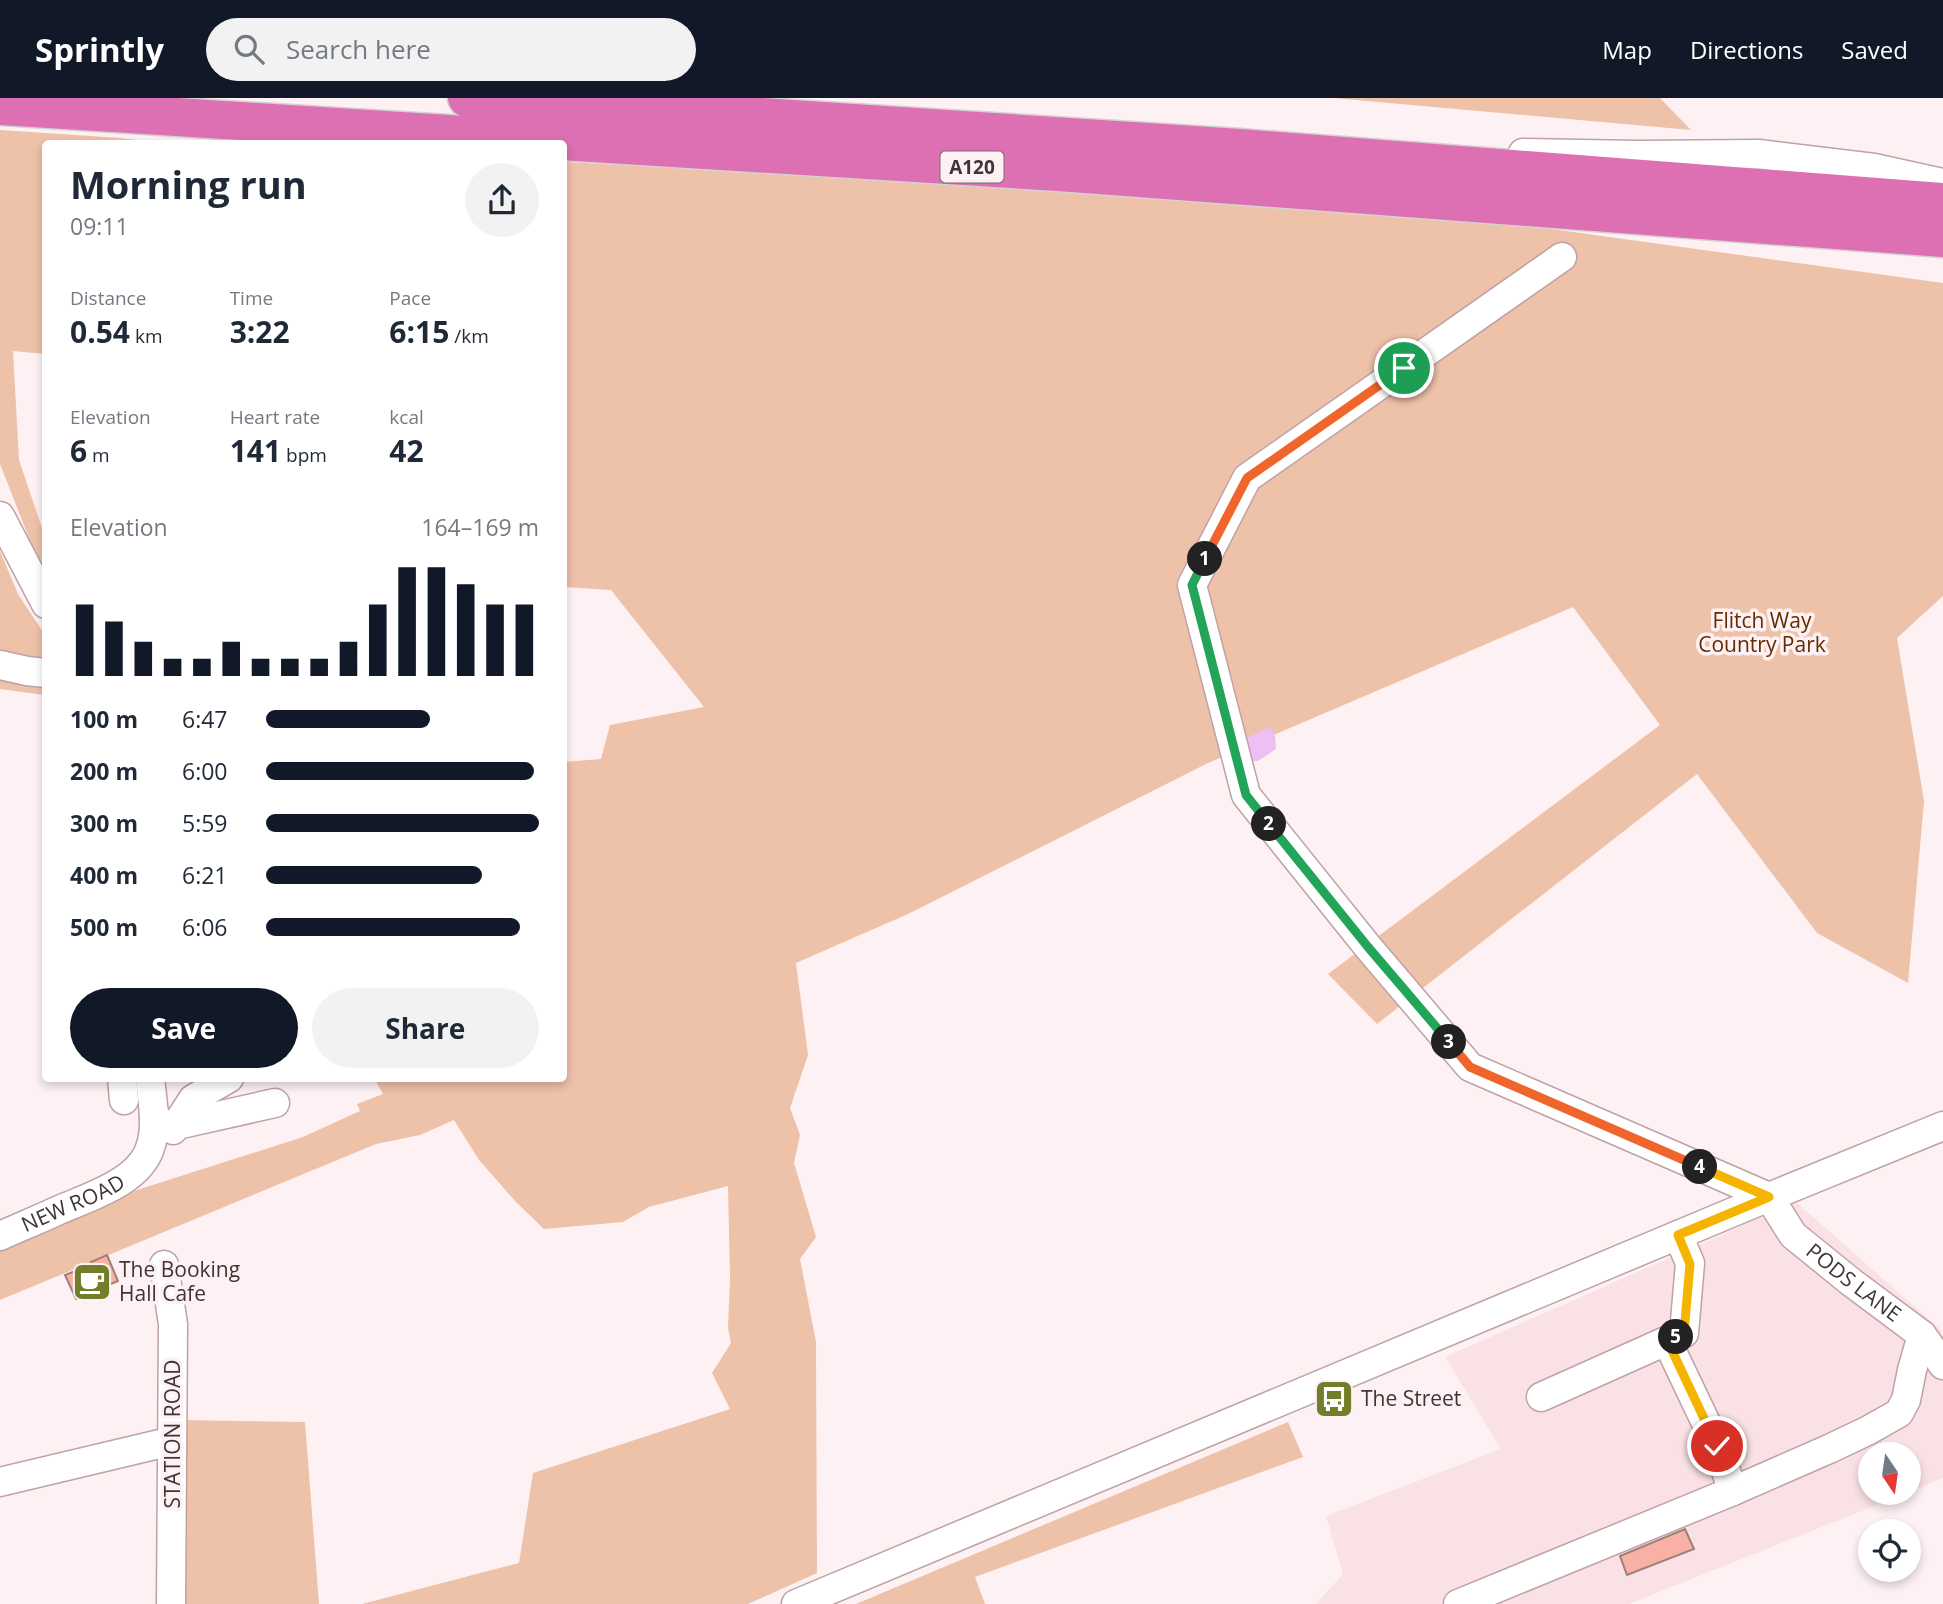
<!DOCTYPE html>
<meta charset="utf-8">
<style>
:root{--surface:#fff;--page:#f2f2f3;--text:#1f2937;--muted:#747a83;--accent:#111827}
body{margin:0;font-family:"Open Sans",sans-serif;background:var(--page);color:var(--text);height:100vh;display:flex;flex-direction:column;font-size:26px;white-space:nowrap}
*{box-sizing:border-box;margin:0}
p{font-size:23px;color:var(--muted)}
.icon{flex:none;width:38px;height:38px;fill:none;stroke:currentColor;stroke-width:2;stroke-linecap:round;stroke-linejoin:round}
.map{position:relative;flex:1;overflow:hidden}
.panel{position:absolute;left:42px;top:42px;width:525px;height:942px;display:flex;flex-direction:column;background:var(--surface);border-radius:7px;box-shadow:0 4px 10px #0003}
.panel>*{flex:none}
.needle{width:46px;rotate:167deg}
.tools{position:absolute;left:1858px;top:1344px;display:grid;gap:14px}
.tools a{display:grid;place-items:center;width:63px;height:63px;border-radius:50%;background:var(--surface);box-shadow:0 4px 10px #0003;font-size:35px}
.pin{position:absolute;display:grid;place-items:center;width:60px;height:60px;color:#fff;margin:-30px;border:4px solid #fff;border-radius:50%;box-shadow:0 2px 7px #0007}
.km{position:absolute;width:35px;height:35px;margin:-18px;border-radius:50%;background:#222;color:#fff;font-size:19px;line-height:35px;text-align:center}
.round{display:grid;place-items:center;flex:none;width:74px;height:74px;border-radius:37px;background:var(--page)}
.summary{display:flex;align-items:center;justify-content:space-between;height:119px;padding:0 28px}
h1{font-size:38px;font-weight:700;line-height:52px}
.figures{display:grid;grid-template-columns:repeat(3,1fr);gap:10px;height:119px;padding:7px 28px}
.figures div{display:grid;align-content:center}
.figures b{font-size:30px;font-weight:700}
.figures small{font-size:19px;font-weight:400}
.figures p{font-size:19px}
.chart{height:196px;padding:14px 28px}
.chart p{display:flex;justify-content:space-between}
.chart svg{width:100%;height:126px;margin-top:7px;stroke:var(--accent);stroke-width:6}
.button{display:flex;gap:14px;margin-top:auto;padding:14px 28px}
.button a{flex:1;height:80px;border-radius:42px;background:var(--accent);color:#fff;font-size:28px;font-weight:700;line-height:80px;text-align:center}
.button a+a{background:var(--page);color:var(--text)}
ul{padding:0 28px;list-style:none;font-size:23px}
li{display:grid;grid-template-columns:112px 84px 1fr;align-items:center;height:52px}
li i{height:18px;border-radius:9px;background:var(--accent)}
header{display:flex;align-items:center;gap:42px;box-sizing:border-box;height:98px;padding:0 35px;background:var(--accent);color:#fff}
header strong{font-size:33px}
nav{display:flex;gap:38px;margin-inline-start:auto;font-size:24px}
.search{width:490px;height:63px;background:var(--page);display:flex;align-items:center;gap:18px;box-sizing:border-box;padding:0 24px;border-radius:38px;color:var(--muted);font-size:26px}
.map>svg:first-child{display:block}
</style>
<header>
<strong>Sprintly</strong>
<div class="search"><svg class="icon" aria-label="search" viewBox="0 0 24 24"><circle cx="10" cy="10" r="6"/><path d="M15 15l6 6"/></svg>Search here</div>
<nav><a>Map</a><a>Directions</a><a>Saved</a></nav>
</header>
<div class="map">
<svg width="1943" height="1506" viewBox="0 0 1943 1506">
<rect width="100%" height="100%" fill="#fef1f3"/>
<path fill="#fae1e5" d="M1796 1104 1940 1231 1943 1236V1380L1909 1394V1356H1871V1395H1907L1629 1506H1316L1343 1476 1326 1418 1501 1351 1445 1259Z"/>
<path fill="#eec1a9" d="M1333 0H1660L1691 32Z
M0 32 120 40 161 45 46 46 45 256 13 253 19 362 45 439V481L0 366Z
M564 64 848 77 1472 120 1943 185V498L1897 540 1924 703 1908 885 1817 835 1697 676 1377 926 1328 876 1660 627 1573 509 1208 665 908 816 796 865 808 957 790 1010 800 1037 794 1065 816 1139 800 1161 816 1244 817 1475 748 1506H362L519 1465 533 1375 730 1311 712 1275 731 1245 728 1230 730 1181 728 1088 649 1109 623 1124 544 1131 516 1104 479 1062 454 1022 420 1037 376 1046 0 1202V1152L137 1092 303 1039 360 1013 357 1006 383 996 374 980H564V664L601 661 610 627 704 609 611 492 564 489Z
M0 453 18 496 45 537V597L0 591Z
M177 1322 305 1324 319 1506H177Z
M1288 1324 1303 1359 975 1479 985 1506H856Z"/>
<path fill="#eebff4" d="M1270 629 1275 637 1276 651 1258 663 1247 664 1238 644Z"/>
<path fill="#f9b0a5" stroke="#9c807b" stroke-width="2" d="M107 1157 118 1183 76 1201 65 1177 93 1166 91 1164Z
M1685 1431 1694 1451 1627 1477 1620 1458Z"/>
<g fill="none" stroke-linecap="round" stroke-linejoin="round">
<g stroke="#bfa1a6" stroke-width="31">
<g id="minor">
<path d="M1523 55 1638 57 1759 56 1874 70 1943 85"/>
<path d="M1562 159 1247 380 1192 487 1246 697 1368 849 1470 969 1769 1099"/>
<path d="M0 418 46 506"/>
<path d="M0 567 27 573 46 575"/>
<path d="M122 980 124 1002"/>
<path d="M154 1019 173 1032 193 1001 229 980"/>
<path d="M177 1027 275 1005"/>
<path id="s1" d="M1769 1099 1793 1137 1851 1184 1922 1237 1943 1267"/>
<path id="s2" d="M0 1138C20 1129 40 1121 59 1112 89 1099 139 1084 150 1050 158 1028 152 1002 150 980"/>
<path d="M164 1167 173 1226 171 1506"/>
<path d="M1667 1243 1717 1348 1733 1393 1829 1351 1867 1333 1899 1315 1906 1302 1912 1272 1922 1237"/>
<path d="M1541 1299 1684 1235 1690 1165 1678 1137"/>
<path d="M0 1384 172 1343"/>
<path d="M796 1506 1769 1099 1943 1028"/>
<path d="M1458 1506 1733 1393"/>
</g>
</g>
<g stroke="#d5d2d3" stroke-width="41">
<path id="highway" d="M467 0 1240 50 1943 104
M0 8 1058 74 1943 140"/>
</g>
<use href="#minor" stroke="#fff" stroke-width="28"/>
<use href="#highway" stroke="#dd70b2" stroke-width="38"/>
</g>
<g fill="none" stroke-linecap="round" stroke-linejoin="round">
<g stroke="#fff" stroke-width="14">
<path id="split-1" d="M1205 461 1247 380 1404 270"/>
</g>
<g stroke="#fff" stroke-width="14">
<path id="split-2" d="M1205 461 1192 487 1246 697 1269 726"/>
</g>
<g stroke="#fff" stroke-width="14">
<path id="split-3" d="M1269 726 1368 849 1449 944"/>
</g>
<g stroke="#fff" stroke-width="14">
<path id="split-4" d="M1449 944 1470 969 1700 1069"/>
</g>
<g stroke="#fff" stroke-width="14">
<path id="split-5" d="M1676 1239 1684 1235 1690 1166 1678 1137 1769 1099 1700 1069"/>
</g>
<g stroke="#fff" stroke-width="14">
<path id="split-6" d="M1676 1239 1667 1242 1717 1348"/>
</g>
<use href="#split-1" stroke="#f0652b" stroke-width="9"/>
<use href="#split-2" stroke="#22a559" stroke-width="9"/>
<use href="#split-3" stroke="#22a559" stroke-width="9"/>
<use href="#split-4" stroke="#f0652b" stroke-width="9"/>
<use href="#split-5" stroke="#f5b400" stroke-width="9"/>
<use href="#split-6" stroke="#f5b400" stroke-width="9"/>
</g>
<defs>
<g id="cafe-square" transform="scale(2.0125)"><rect x="-9" y="-9" width="18" height="18" rx="4" fill="#737e2a" stroke="#fef1f3"/><path d="M-5.5-4.5H6V0H3Q3 3.5 0 3.5H-2.5Q-5.5 3.5-5.5 0ZM3-3.2v2h1.7v-2ZM-6 4.5H4V6H-6Z" fill="#fff"/></g>
<g id="bus-square" transform="scale(2.0125)"><rect x="-9" y="-9" width="18" height="18" rx="4" fill="#737e2a" stroke="#fef1f3"/><path d="M-5-6H5V4H4V6H2V4H-2V6H-4V4H-5ZM-3.5-4V0h7V-4ZM-3.5 1.2v1.5H-2V1.2ZM2 1.2v1.5H3.5V1.2Z" fill="#fff"/></g>
</defs>
<g fill-rule="evenodd">
<use href="#cafe-square" x="92" y="1184"/>
<use href="#bus-square" x="1334" y="1301"/>
</g>
<g text-anchor="middle" stroke-width="7" stroke-linejoin="round" paint-order="stroke">
<rect fill="#fef1f3" stroke="#796d6f" stroke-width="2" x="940.5" y="53.5" width="63" height="31" rx="5"/>
<g font-size="19" font-weight="bold" fill="#403436">
<text x="972" y="76">A120</text>
</g>
<g font-size="21" fill="#632b01" stroke="#fef1f3">
<text x="1762" y="530">Flitch Way<tspan x="1762" dy="24">Country Park</tspan></text>
</g>
<g font-size="21" fill="#403436" stroke="#fef1f3">
<text dy="7" stroke="none"><textPath href="#s2" startOffset="80">NEW ROAD</textPath></text>
<text dy="7" stroke="none"><textPath href="#s1" startOffset="122">PODS LANE</textPath></text>
<text transform="translate(173 1336) rotate(-90)" y="7">STATION ROAD</text>
</g>
<g font-size="21" fill="#403436" stroke="#fef1f3" text-anchor="start">
<text x="119" y="1179">The Booking<tspan x="119" dy="24">Hall Cafe</tspan></text>
<text x="1361" y="1308">The Street</text>
</g>
</g>
</svg>
<div class="tools">
<a><svg class="needle" viewBox="-14 -14 28 28"><path d="M0-13l5 13h-10z" fill="#e53935"/><path d="M0 13l5-13h-10z" fill="#747a83"/></svg></a>
<a><svg class="icon" aria-label="locate" viewBox="0 0 24 24"><circle cx="12" cy="12" r="6"/><path d="M12 2v4M12 18v4M2 12h4M18 12h4"/></svg></a>
</div>
<div class="pin" style="left:1404px;top:270px;background:#1e9e55"><svg class="icon" aria-label="arrive" viewBox="0 0 24 24"><path d="M6 21V4h12l-3 4 3 4H6"/></svg></div>
<div class="pin" style="left:1717px;top:1348px;background:#d93025"><svg class="icon" aria-label="check" viewBox="0 0 24 24"><path d="M5 12l5 5 9-10"/></svg></div>
<b class="km" style="left:1205px;top:461px">1</b>
<b class="km" style="left:1269px;top:726px">2</b>
<b class="km" style="left:1449px;top:944px">3</b>
<b class="km" style="left:1700px;top:1069px">4</b>
<b class="km" style="left:1676px;top:1239px">5</b>
<section class="panel">
<div class="summary"><div><h1>Morning run</h1><p>09:11</p></div><a class="round"><svg class="icon" aria-label="share" viewBox="0 0 24 24"><path d="M12 15V3M7 8l5-5 5 5M5 13v7h14v-7"/></svg></a></div>
<div class="figures">
<div><p>Distance</p><b>0.54<small> km</small></b></div>
<div><p>Time</p><b>3:22</b></div>
<div><p>Pace</p><b>6:15<small> /km</small></b></div>
</div>
<div class="figures">
<div><p>Elevation</p><b>6<small> m</small></b></div>
<div><p>Heart rate</p><b>141<small> bpm</small></b></div>
<div><p>kcal</p><b>42</b></div>
</div>
<div class="chart"><p><span>Elevation</span>164–169 m</p>
<svg viewBox="0 0 160 44" preserveAspectRatio="none"><path d="M5 44V19M15 44V25M25 44V32M35 44V38M45 44V38M55 44V32M65 44V38M75 44V38M85 44V38M95 44V32M105 44V19M115 44V6M125 44V6M135 44V12M145 44V19M155 44V19"/></svg>
</div>
<ul>
<li><b>100 m</b>6:47<i style="width:60%"></i></li>
<li><b>200 m</b>6:00<i style="width:98%"></i></li>
<li><b>300 m</b>5:59<i style="width:100%"></i></li>
<li><b>400 m</b>6:21<i style="width:79%"></i></li>
<li><b>500 m</b>6:06<i style="width:93%"></i></li>
</ul>
<div class="button"><a>Save</a><a>Share</a></div>
</section>
</div>
